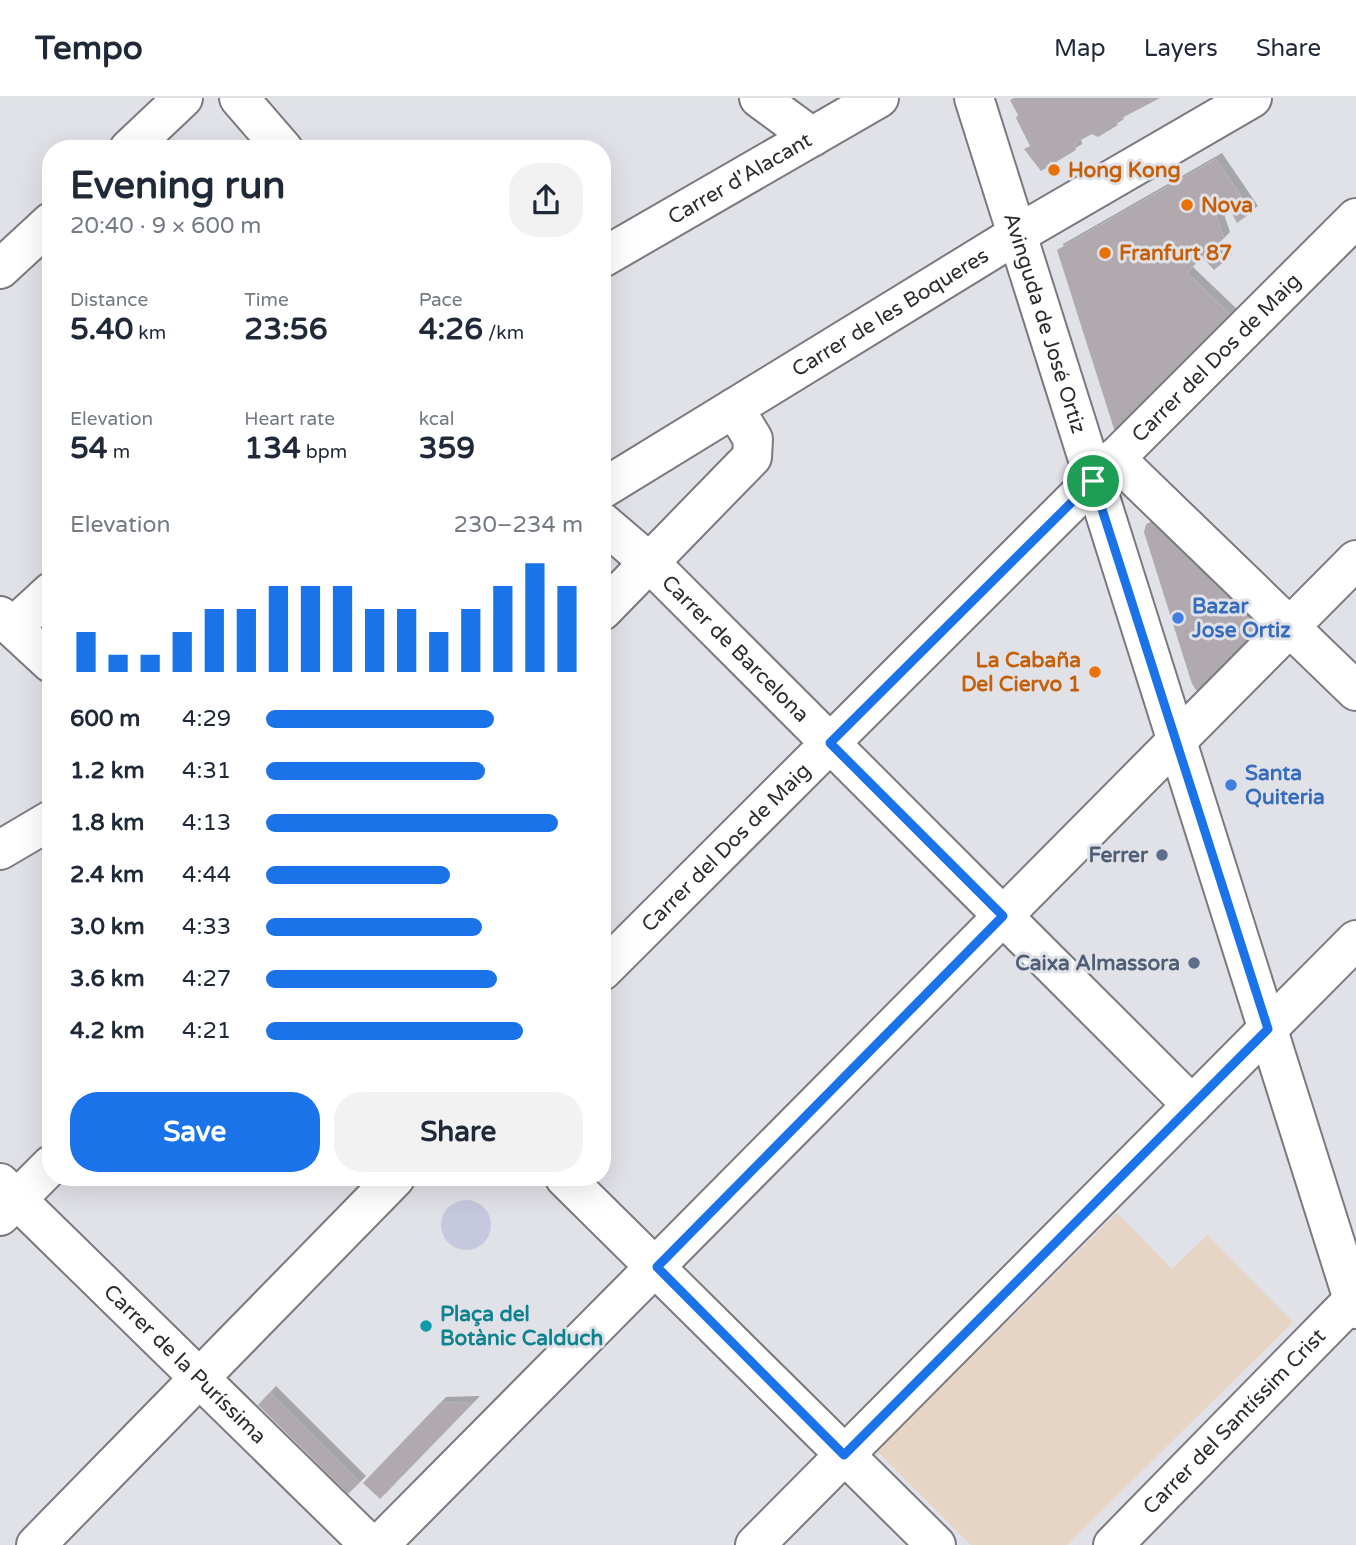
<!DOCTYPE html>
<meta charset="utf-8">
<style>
:root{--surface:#fff;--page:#f2f2f3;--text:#1f2937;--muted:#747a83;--line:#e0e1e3;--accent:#1a73e8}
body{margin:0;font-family:"Varela Round",sans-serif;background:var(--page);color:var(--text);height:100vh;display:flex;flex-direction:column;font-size:26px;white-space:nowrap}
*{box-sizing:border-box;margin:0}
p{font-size:23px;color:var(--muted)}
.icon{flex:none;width:38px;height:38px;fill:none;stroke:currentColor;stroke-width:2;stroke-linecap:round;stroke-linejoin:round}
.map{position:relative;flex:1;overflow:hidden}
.side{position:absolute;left:42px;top:42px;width:569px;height:1046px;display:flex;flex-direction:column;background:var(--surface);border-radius:28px;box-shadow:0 7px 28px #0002}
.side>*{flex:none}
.pin{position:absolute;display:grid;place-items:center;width:60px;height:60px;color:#fff;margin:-30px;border:4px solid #fff;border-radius:50%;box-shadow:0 2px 7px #0007}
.round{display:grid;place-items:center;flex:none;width:74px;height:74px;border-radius:28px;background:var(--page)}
.overview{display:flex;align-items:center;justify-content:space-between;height:119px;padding:0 28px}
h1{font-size:38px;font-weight:800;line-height:52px}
.stats{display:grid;grid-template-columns:repeat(3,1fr);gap:10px;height:119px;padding:7px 28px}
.stats div{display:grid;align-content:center}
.stats b{font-size:30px;font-weight:800}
.stats small{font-size:19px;font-weight:400}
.stats p{font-size:19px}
.chart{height:196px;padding:14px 28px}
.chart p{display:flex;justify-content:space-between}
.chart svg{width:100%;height:126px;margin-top:7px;stroke:var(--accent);stroke-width:6}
.button{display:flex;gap:14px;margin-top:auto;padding:14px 28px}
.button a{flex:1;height:80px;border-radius:28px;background:var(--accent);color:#fff;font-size:28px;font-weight:800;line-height:80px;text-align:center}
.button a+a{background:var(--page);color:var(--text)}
ul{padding:0 28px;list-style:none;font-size:23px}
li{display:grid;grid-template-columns:112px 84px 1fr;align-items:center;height:52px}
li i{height:18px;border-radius:9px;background:var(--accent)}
header{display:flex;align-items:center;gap:42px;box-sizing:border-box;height:98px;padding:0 35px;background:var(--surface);border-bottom:2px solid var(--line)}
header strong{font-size:33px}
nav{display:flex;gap:38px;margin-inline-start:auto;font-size:24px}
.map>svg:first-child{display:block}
</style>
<header>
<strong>Tempo</strong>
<nav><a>Map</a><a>Layers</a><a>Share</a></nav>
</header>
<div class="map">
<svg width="1356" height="1447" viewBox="0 0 1356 1447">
<defs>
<filter id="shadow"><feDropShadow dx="6" dy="-6" stdDeviation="0" flood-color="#0004"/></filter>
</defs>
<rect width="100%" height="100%" fill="#e1e1e8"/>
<path fill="#e6d5c4" d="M1117 1115 1172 1171 1207 1137 1293 1224 1067 1447H971L877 1353Z"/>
<path fill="#c6c8de" d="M441 1127a25 25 0 1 1 50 0a25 25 0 1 1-50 0Z"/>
<path fill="#b0aaae" filter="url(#shadow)" d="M1014 0H1160L1116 23 1118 27 1098 39 1092 36 1075 45 1076 52 1041 73 1024 51 1030 48 1016 20 1018 17 1010 2Z
M1216 61 1252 114 1237 125 1229 110 1215 113 1224 140 1210 154 1226 162 1214 172 1201 158 1187 175 1232 218 1115 334 1057 152Z
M1153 423 1268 524 1207 593 1196 592 1192 586 1144 434 1146 426Z
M270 1294 360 1384 348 1396 258 1307Z
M474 1304 380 1401 363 1385 440 1305Z"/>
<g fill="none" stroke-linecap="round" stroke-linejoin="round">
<g stroke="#79797f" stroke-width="42">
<g id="minor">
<path d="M239 0 283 51"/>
<path d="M759 0 812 39"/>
<path id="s1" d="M974 0 1356 1211"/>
<path d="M129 51 183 0"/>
<path id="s2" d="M602 160 879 0"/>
<path d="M0 171 51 124"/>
<path d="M1115 360 1356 593"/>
<path id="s3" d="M602 391 1016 137 1252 0"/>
<path id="s4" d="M602 424 650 465 1192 1007"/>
<path d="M602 513 752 359 753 341 734 310"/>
<path d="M0 518 51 565"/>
<path d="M13 529 51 494"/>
<path d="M0 752 51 722"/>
<path id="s5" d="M602 873 1356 120"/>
<path d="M565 1080 936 1447"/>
<path id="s6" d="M0 1085 370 1447"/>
<path d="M0 1118 51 1067"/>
<path d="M36 1447 395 1080"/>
<path d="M379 1447 1356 462"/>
<path d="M755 1447 1356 842"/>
<path id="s7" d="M1113 1447 1356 1199"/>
</g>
</g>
<use href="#minor" stroke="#fff" stroke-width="38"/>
</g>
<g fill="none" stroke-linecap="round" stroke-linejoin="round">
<g stroke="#fff" stroke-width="14">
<path id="route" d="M1093 383 1268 931 844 1357 657 1169 1003 818 830 645Z"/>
</g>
<use href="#route" stroke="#1a73e8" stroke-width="9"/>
</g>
<g fill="#e8710a" stroke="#e1e1e8" stroke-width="2.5">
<circle cx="1054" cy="72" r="7"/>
<circle cx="1187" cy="107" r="7"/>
<circle cx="1105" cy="155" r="7"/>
<circle cx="1095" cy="574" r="7"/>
</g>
<g fill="#3f7fe0" stroke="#e1e1e8" stroke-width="2.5">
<circle cx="1178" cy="520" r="7"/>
<circle cx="1231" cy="687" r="7"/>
</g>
<g fill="#5c6f8a" stroke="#e1e1e8" stroke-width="2.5">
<circle cx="1162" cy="757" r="7"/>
<circle cx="1194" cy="865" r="7"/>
</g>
<circle fill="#0f9aa8" stroke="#e1e1e8" stroke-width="2.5" cx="426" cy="1228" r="7"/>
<g text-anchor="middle" stroke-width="6" stroke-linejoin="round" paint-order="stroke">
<g font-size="21" font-weight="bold" fill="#c56008" stroke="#e1e1e8" text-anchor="start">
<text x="1068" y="79">Hong Kong</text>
<text x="1201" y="114">Nova</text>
<text x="1119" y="162">Franfurt 87</text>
<text x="1081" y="569" text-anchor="end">La Cabaña<tspan x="1081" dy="24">Del Ciervo 1</tspan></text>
</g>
<g font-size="21" fill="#2c2c2e" stroke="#e1e1e8">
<text dy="7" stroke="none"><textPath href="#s2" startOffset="159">Carrer d'Alacant</textPath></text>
<text dy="7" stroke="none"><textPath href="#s3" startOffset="338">Carrer de les Boqueres</textPath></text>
<text dy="7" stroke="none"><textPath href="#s1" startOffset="236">Avinguda de José Ortiz</textPath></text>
<text dy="7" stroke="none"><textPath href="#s5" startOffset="868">Carrer del Dos de Maig</textPath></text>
<text dy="7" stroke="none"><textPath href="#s4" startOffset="184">Carrer de Barcelona</textPath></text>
<text dy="7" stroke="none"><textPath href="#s5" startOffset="175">Carrer del Dos de Maig</textPath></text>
<text dy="7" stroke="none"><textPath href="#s6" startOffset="259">Carrer de la Puríssima</textPath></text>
<text dy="7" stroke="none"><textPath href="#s7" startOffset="173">Carrer del Santíssim Crist</textPath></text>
</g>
<g font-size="21" font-weight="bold" fill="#366cbe" stroke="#e1e1e8" text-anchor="start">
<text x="1192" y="515">Bazar<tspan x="1192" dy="24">Jose Ortiz</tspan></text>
<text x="1245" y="682">Santa<tspan x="1245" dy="24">Quiteria</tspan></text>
</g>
<g font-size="21" font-weight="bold" fill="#4e5e75" stroke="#e1e1e8" text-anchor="end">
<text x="1148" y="764">Ferrer</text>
<text x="1180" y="872">Caixa Almassora</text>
</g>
<g font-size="21" font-weight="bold" fill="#0d838f" stroke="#e1e1e8" text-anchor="start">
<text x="440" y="1223">Plaça del<tspan x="440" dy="24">Botànic Calduch</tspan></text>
</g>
</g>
</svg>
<div class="pin" style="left:1093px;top:383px;background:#1e9e55"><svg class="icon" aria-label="arrive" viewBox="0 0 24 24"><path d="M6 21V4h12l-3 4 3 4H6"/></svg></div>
<section class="side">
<div class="overview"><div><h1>Evening run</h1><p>20:40 · 9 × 600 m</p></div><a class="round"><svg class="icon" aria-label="share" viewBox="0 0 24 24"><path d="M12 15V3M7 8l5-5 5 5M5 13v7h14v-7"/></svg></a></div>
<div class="stats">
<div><p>Distance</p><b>5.40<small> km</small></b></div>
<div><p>Time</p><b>23:56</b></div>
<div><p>Pace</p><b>4:26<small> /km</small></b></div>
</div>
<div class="stats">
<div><p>Elevation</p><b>54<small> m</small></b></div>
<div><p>Heart rate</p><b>134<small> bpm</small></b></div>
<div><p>kcal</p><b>359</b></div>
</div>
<div class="chart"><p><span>Elevation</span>230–234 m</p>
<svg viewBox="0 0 160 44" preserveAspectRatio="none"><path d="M5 44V30M15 44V38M25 44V38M35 44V30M45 44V22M55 44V22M65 44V14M75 44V14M85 44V14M95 44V22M105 44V22M115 44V30M125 44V22M135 44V14M145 44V6M155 44V14"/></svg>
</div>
<ul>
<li><b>600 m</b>4:29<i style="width:72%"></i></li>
<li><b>1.2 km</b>4:31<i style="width:69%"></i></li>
<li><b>1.8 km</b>4:13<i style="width:92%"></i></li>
<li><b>2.4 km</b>4:44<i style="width:58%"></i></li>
<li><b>3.0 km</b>4:33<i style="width:68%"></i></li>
<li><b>3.6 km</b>4:27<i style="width:73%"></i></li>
<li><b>4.2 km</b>4:21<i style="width:81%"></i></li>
</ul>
<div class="button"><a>Save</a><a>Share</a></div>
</section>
</div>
